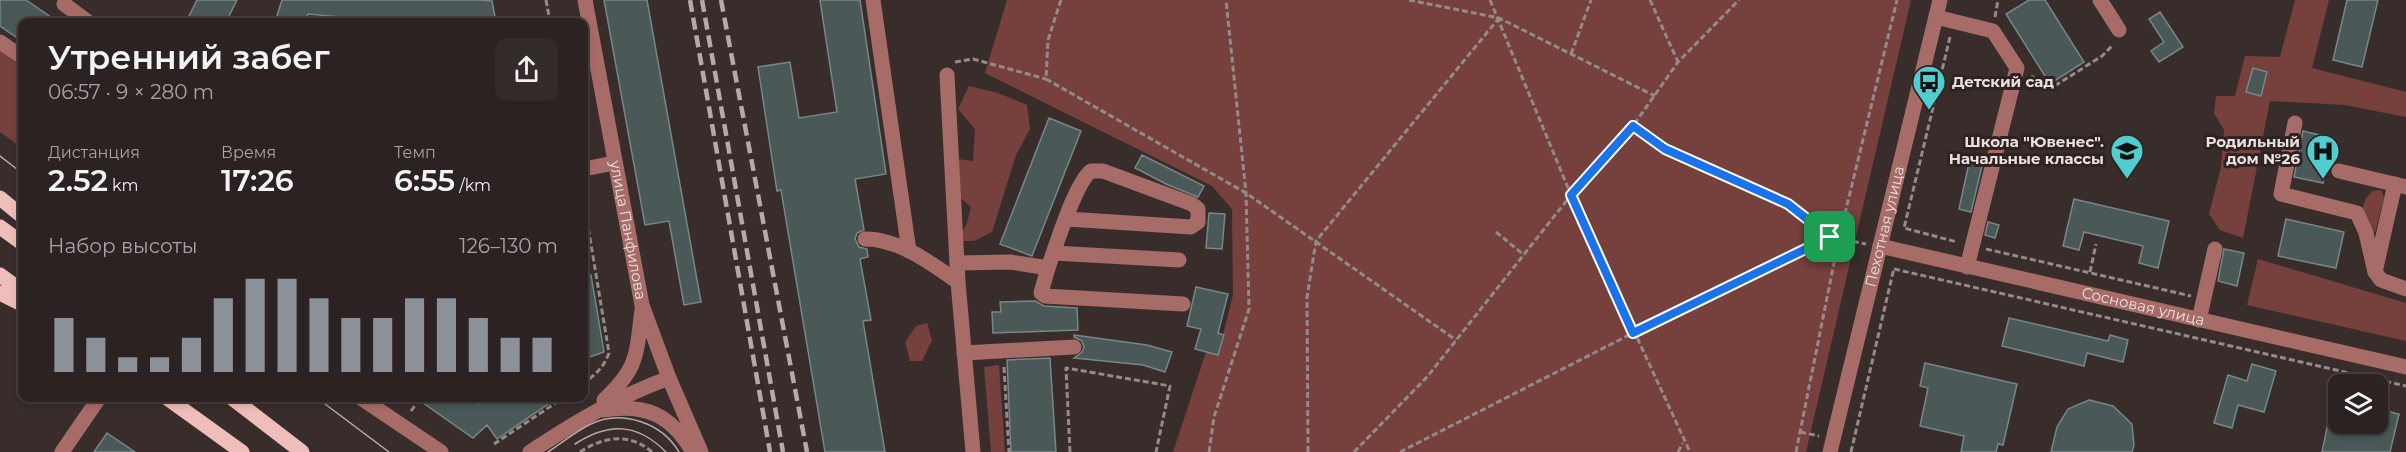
<!DOCTYPE html>
<html lang="ru">
<meta charset="utf-8">
<style>
:root{--surface:#2b2221;--page:#332a2a;--text:#f1f3f6;--muted:#a6a4a5;--line:#473f3f;--accent:#8c9099}
body{margin:0;font-family:Montserrat,sans-serif;background:var(--page);color:var(--text);height:100vh;display:flex;flex-direction:column;font-size:22px;white-space:nowrap}
*{box-sizing:border-box;margin:0}
p{font-size:20px;color:var(--muted)}
.icon{flex:none;width:33px;height:33px;fill:none;stroke:currentColor;stroke-width:2;stroke-linecap:round;stroke-linejoin:round}
.map{position:relative;flex:1;overflow:hidden}
.side{position:absolute;left:18px;top:18px;width:570px;height:384px;display:flex;flex-direction:column;background:var(--surface);border-radius:12px;box-shadow:0 3px 9px #0003,0 0 0 2px var(--line)}
.side>*{flex:none}
.tools{position:absolute;left:2328px;top:374px;display:grid;gap:12px}
.tools a{display:grid;place-items:center;width:60px;height:60px;border-radius:12px;background:var(--surface);box-shadow:0 3px 9px #0003,0 0 0 2px var(--line);font-size:30px}
.pin{position:absolute;display:grid;place-items:center;width:51px;height:51px;color:#fff;margin:-26px;border-radius:12px;box-shadow:0 3px 9px #0006}
.round{display:grid;place-items:center;flex:none;width:63px;height:63px;border-radius:12px;background:var(--page)}
.headline{display:flex;align-items:center;justify-content:space-between;height:102px;padding:0 30px}
h1{font-size:33px;font-weight:600;line-height:45px}
.stats{display:grid;grid-template-columns:repeat(3,1fr);gap:9px;height:102px;padding:6px 30px}
.stats div{display:grid;align-content:center}
.stats b{font-size:30px;font-weight:600}
.stats small{font-size:16px;font-weight:400}
.stats p{font-size:16px}
.chart{height:168px;padding:12px 30px}
.chart p{display:flex;justify-content:space-between}
.chart svg{width:100%;height:108px;margin-top:6px;stroke:var(--accent);stroke-width:6}
.map>svg:first-child{display:block}
</style>
<div class="map">
<svg width="2406" height="452" viewBox="0 0 2406 452">
<rect width="100%" height="100%" fill="#392d2c"/>
<path fill="#76403d" d="M1007 0H1911L1806 452H1173L1206 352 1218 355 1233 295 1232 209 1212 186 985 73Z
M2295 0H2329L2312 68 2406 92V117L2345 105 2270 101 2243 238 2220 230 2209 214 2221 167 2224 130 2214 113 2216 96H2235L2245 56 2280 57Z
M0 51 22 67V148L0 132Z
M969 86 998 93 1027 105 1030 129 1016 155 992 232 974 241H958L967 223 971 207 958 196V159L973 161 975 129 958 109Z
M2381 190 2384 197 2375 233 2361 212 2366 198 2372 191Z
M2258 259 2406 303V341L2247 305Z
M927 323 932 340 922 361H910L905 342 916 326Z
M999 365 1005 452H991L984 367Z"/>
<path fill="#4a5858" stroke="#778787" stroke-width="1.5" d="M0 0H26L58 22H22V41L0 26Z
M197 0H237L226 22H186Z
M282 0H479L492 1 496 22H469L468 19 445 18 415 22H373V20L308 14 305 22H275Z
M604 0H647L701 302 684 305 669 221 645 225Z
M820 0H860L886 174 855 179 864 230 857 233 855 239 859 247 867 249 868 257 860 259 871 320 863 321 885 452H825L781 190 777 191 758 67 790 62 799 118 837 112Z
M2029 0H2045L2084 62 2050 84 2006 14Z
M2347 0H2378L2362 67 2333 60Z
M2160 12 2183 47 2159 62 2151 51 2164 42 2149 19Z
M2253 68 2267 72 2261 96 2246 92Z
M1049 118 1081 131 1032 256 1000 244Z
M2303 131 2333 138 2323 183 2294 177Z
M1142 155 1204 186 1198 197 1166 184 1135 168Z
M1969 163 1982 166 1971 212 1959 209Z
M2074 199 2169 221 2158 268 2139 263 2143 246 2084 232 2079 250 2063 246Z
M1209 213 1225 214 1222 249 1206 248Z
M2286 219 2344 232 2336 268 2278 256Z
M1988 222 1999 225 1995 238 1985 235Z
M2224 249 2244 253 2237 286 2218 281Z
M584 275H591L604 352 584 359Z
M1196 287 1228 294 1218 333 1224 335 1218 355 1195 349 1201 329 1187 326Z
M1035 301 1044 306 1077 308 1078 330 993 333 992 312H1001L1000 302Z
M2009 318 2108 341 2110 335 2128 340 2123 362 2087 353 2084 366 2002 346Z
M1074 335 1147 345 1172 352 1165 372 1143 365 1074 358 1082 352 1084 347 1082 341 1074 337Z
M1050 358 1056 452H1011L1007 360Z
M1925 363 2017 384 2003 445 1998 444 1996 452H1961L1964 436 1920 426 1928 388 1920 386Z
M2252 364 2276 371 2264 412 2238 405 2232 428 2214 423 2228 375 2247 381Z
M416 398H475L478 404 491 398H557L497 439 487 425 473 438Z
M2089 400 2113 406 2132 424 2134 445 2132 452H2051L2057 427 2068 409Z
M2378 409 2399 414 2390 452H2322L2328 423H2378Z
M107 433 135 452H94Z"/>
<g fill="none" stroke-linecap="round" stroke-linejoin="round">
<path stroke="#948a89" stroke-width="3" stroke-dasharray="6 3" stroke-linecap="butt" d="M546 0 550 22
M1061 0 1048 40 1046 79 1246 193 1456 340
M1409 0 1499 18 1655 96
M1490 0 1571 195 1690 452
M1650 0 1678 62
M1995 17 1998 0
M1950 37 1904 228 1957 242
M1571 54 1591 0
M955 62 973 59 1046 79
M2031 76 2048 86 2053 87 2102 56 2113 45
M1633 126 1665 149 1788 204 1830 237
M584 202 609 353C604 367 596 374 584 383
M1496 232 1524 255
M1986 249 2191 296
M1894 269 2406 386
M2090 272 2096 244
M1004 367 1009 452
M283 398H284
M411 411 419 400
M1800 432 1819 436
M494 444 563 398
M580 452C603 437 629 432 652 452
M1070 452 1066 368 1170 386 1156 452
M1209 452 1214 417 1249 309 1246 193 1226 0
M1308 452 1307 297 1316 241 1499 18
M1354 452 1427 377 1571 195 1633 126 1678 62 1739 0
M1400 452 1633 333 1830 237 1866 244
M1678 452 1683 443
M1796 452 1839 238 1897 0
M1851 452 1894 268"/>
<g stroke="#a76c68" stroke-width="15">
<path id="s1" d="M585 0 642 305 669 378 701 452"/>
<path d="M873 0 909 251"/>
<path d="M2100 0 2119 30"/>
<path d="M64 4 88 22"/>
<path d="M1936 17 1993 31 2017 68 1967 267"/>
<path d="M0 42 22 57"/>
<path d="M947 75 958 282 973 452"/>
<path d="M2295 123 2281 194 2357 213 2366 233 2375 272"/>
<path d="M584 169 614 163"/>
<path d="M2339 171 2406 187"/>
<path d="M2395 184 2375 272 2381 280 2406 289"/>
<path d="M865 239C899 239 931 263 958 282"/>
<path id="s2" d="M1880 246 2406 367"/>
<path d="M1054 253 1179 260"/>
<path d="M957 263 1010 262 1048 268C1056 246 1075 183 1091 171H1103L1192 204 1198 209V222L1191 227 1067 219"/>
<path d="M1048 268 1041 293 1045 296 1183 304"/>
<path d="M2199 320 2215 249"/>
<path d="M964 353 1074 347"/>
<path d="M361 398 441 452"/>
<path d="M604 400C639 367 636 355 642 310"/>
<path d="M603 410C646 403 671 415 693 452"/>
<path d="M62 452 99 398"/>
<path d="M530 452C576 422 617 397 669 378"/>
<path id="s3" d="M1830 452 1940 0"/>
</g>
<path stroke="#f0beba" stroke-width="15" d="M0 198 22 216
M0 227 22 243
M0 275 22 291
M0 293 22 304
M167 398 242 452
M232 398 302 452"/>
<path stroke="#b4aaa9" stroke-width="1.5" d="M0 156 22 173
M317 398 389 452
M575 444C609 422 637 423 666 452
M548 452C562 443 576 431 591 424 622 409 662 423 679 452"/>
<path stroke="#b4aaa9" stroke-width="4.5" stroke-dasharray="12 6" stroke-linecap="butt" d="M690 0 770 452
M702 0 783 452
M721 0 807 452"/>
</g>
<g fill="none" stroke-linecap="round" stroke-linejoin="round">
<g stroke="#fff" stroke-width="12">
<path id="route" d="M1633 126 1665 149 1788 204 1830 237 1633 333 1571 195Z"/>
</g>
<use href="#route" stroke="#1a73e8" stroke-width="8"/>
</g>
<defs>
<g id="bus-pin" transform="scale(1.725)"><path d="M0 17L-7.5 6A9.5 9.5 0 1 1 7.5 6Z" fill="#52cdcf" stroke="#2f2322"/><path d="M-5-6H5V4H4V6H2V4H-2V6H-4V4H-5ZM-3.5-4V0h7V-4ZM-3.5 1.2v1.5H-2V1.2ZM2 1.2v1.5H3.5V1.2Z" fill="#111"/></g>
<g id="school-pin" transform="scale(1.725)"><path d="M0 17L-7.5 6A9.5 9.5 0 1 1 7.5 6Z" fill="#52cdcf" stroke="#2f2322"/><path d="M0-5L7-2L0 1L-7-2ZM-4 1L0 2.5L4 1V4Q0 6-4 4Z" fill="#111"/></g>
<g id="hospital-pin" transform="scale(1.725)"><path d="M0 17L-7.5 6A9.5 9.5 0 1 1 7.5 6Z" fill="#52cdcf" stroke="#2f2322"/><path d="M-5-5h3v3.5h4V-5h3V5h-3V1.5h-4V5h-3Z" fill="#111"/></g>
</defs>
<g fill-rule="evenodd">
<use href="#bus-pin" x="1929" y="82"/>
<use href="#school-pin" x="2127" y="151"/>
<use href="#hospital-pin" x="2323" y="151"/>
</g>
<g text-anchor="middle" stroke-width="6" stroke-linejoin="round" paint-order="stroke">
<g font-size="15" font-weight="bold" fill="#e9e1e0" stroke="#2f2322" text-anchor="end">
<text x="1952" y="87" text-anchor="start">Детский сад</text>
<text x="2104" y="147">Школа "Ювенес".<tspan x="2104" dy="17">Начальные классы</tspan></text>
<text x="2300" y="147">Родильный<tspan x="2300" dy="17">дом №26</tspan></text>
</g>
<g font-size="15" fill="#e9e1e0" stroke="#2f2322">
<text dy="5" stroke="none"><textPath href="#s3" startOffset="232">Пехотная улица</textPath></text>
<text dy="5" stroke="none"><textPath href="#s1" startOffset="234">улица Панфилова</textPath></text>
<text dy="5" stroke="none"><textPath href="#s2" startOffset="270">Сосновая улица</textPath></text>
</g>
</g>
</svg>
<div class="tools">
<a><svg class="icon" aria-label="layers" viewBox="0 0 24 24"><path d="M12 4l9 5-9 5-9-5zM3 14l9 5 9-5"/></svg></a>
</div>
<div class="pin" style="left:1830px;top:237px;background:#1e9e55"><svg class="icon" aria-label="arrive" viewBox="0 0 24 24"><path d="M6 21V4h12l-3 4 3 4H6"/></svg></div>
<section class="side">
<div class="headline"><div><h1>Утренний забег</h1><p>06:57 · 9 × 280 m</p></div><a class="round"><svg class="icon" aria-label="share" viewBox="0 0 24 24"><path d="M12 15V3M7 8l5-5 5 5M5 13v7h14v-7"/></svg></a></div>
<div class="stats">
<div><p>Дистанция</p><b>2.52<small> km</small></b></div>
<div><p>Время</p><b>17:26</b></div>
<div><p>Темп</p><b>6:55<small> /km</small></b></div>
</div>
<div class="chart"><p><span>Набор высоты</span>126–130 m</p>
<svg viewBox="0 0 160 44" preserveAspectRatio="none"><path d="M5 44V22M15 44V30M25 44V38M35 44V38M45 44V30M55 44V14M65 44V6M75 44V6M85 44V14M95 44V22M105 44V22M115 44V14M125 44V14M135 44V22M145 44V30M155 44V30"/></svg>
</div>
</section>
</div>
